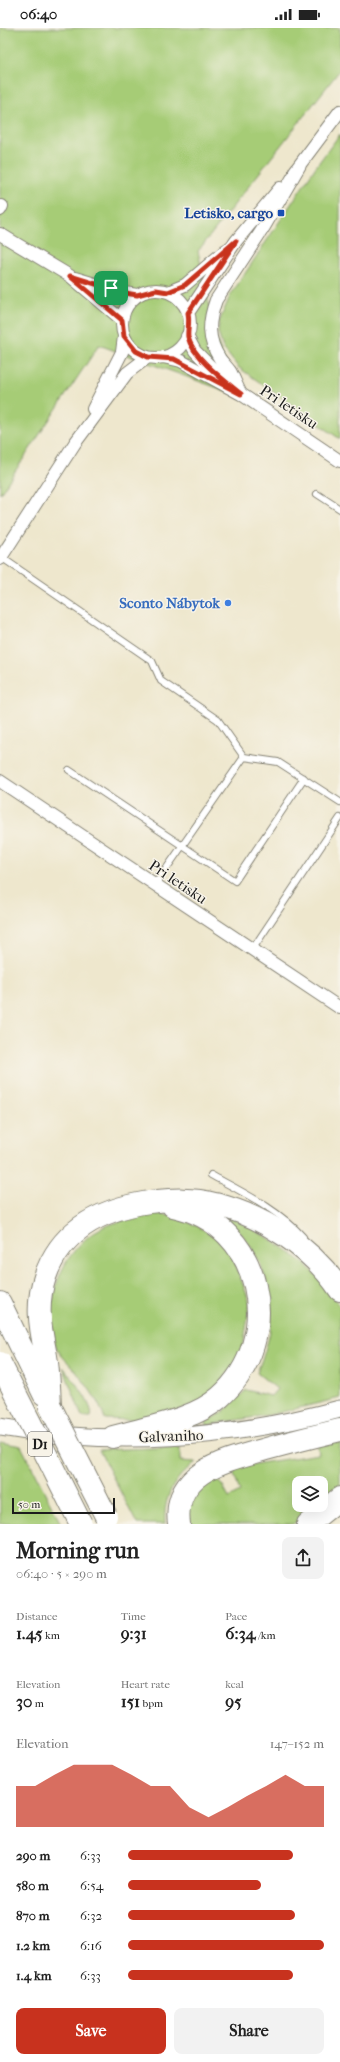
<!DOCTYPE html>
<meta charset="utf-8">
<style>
:root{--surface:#fff;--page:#f2f2f2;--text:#222;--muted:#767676;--accent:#c8321e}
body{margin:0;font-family:"IM FELL French Canon",serif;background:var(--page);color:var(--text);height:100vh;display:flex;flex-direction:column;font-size:15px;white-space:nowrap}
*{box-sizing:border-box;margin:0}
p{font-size:13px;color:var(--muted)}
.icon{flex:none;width:22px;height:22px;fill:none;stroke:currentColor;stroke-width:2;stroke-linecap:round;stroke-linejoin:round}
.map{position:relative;height:1496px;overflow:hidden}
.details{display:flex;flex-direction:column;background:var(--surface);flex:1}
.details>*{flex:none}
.fabs{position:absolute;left:292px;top:1448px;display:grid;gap:8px}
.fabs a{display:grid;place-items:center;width:36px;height:36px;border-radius:8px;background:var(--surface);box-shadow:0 4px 16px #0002;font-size:20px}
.scale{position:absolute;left:12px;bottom:10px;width:103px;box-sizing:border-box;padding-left:4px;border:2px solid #1c1c1c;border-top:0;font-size:11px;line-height:14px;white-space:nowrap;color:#1c1c1c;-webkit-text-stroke:3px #f7f3e8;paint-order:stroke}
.pin{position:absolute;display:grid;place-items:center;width:34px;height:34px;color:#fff;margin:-17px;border-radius:8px;box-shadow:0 2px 6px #0006}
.round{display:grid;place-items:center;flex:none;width:42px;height:42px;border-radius:8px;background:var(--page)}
.head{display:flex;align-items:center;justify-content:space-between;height:68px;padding:0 16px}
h1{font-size:22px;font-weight:800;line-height:30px}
.metrics{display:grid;grid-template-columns:repeat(3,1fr);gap:6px;height:68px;padding:4px 16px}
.metrics div{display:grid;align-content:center}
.metrics b{font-size:17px;font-weight:800}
.metrics small{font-size:11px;font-weight:400}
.metrics p{font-size:11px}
.chart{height:112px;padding:8px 16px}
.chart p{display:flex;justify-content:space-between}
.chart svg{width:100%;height:72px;margin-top:4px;fill:var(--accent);opacity:.7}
.cta{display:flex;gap:8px;margin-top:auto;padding:8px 16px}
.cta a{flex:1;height:46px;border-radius:8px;background:var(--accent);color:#fff;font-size:16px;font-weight:800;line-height:46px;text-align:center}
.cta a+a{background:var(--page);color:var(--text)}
ul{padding:0 16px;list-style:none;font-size:13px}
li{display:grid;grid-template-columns:64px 48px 1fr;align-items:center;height:30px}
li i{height:10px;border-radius:5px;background:var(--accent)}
.status{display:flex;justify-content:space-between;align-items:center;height:28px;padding:0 20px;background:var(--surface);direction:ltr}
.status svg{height:11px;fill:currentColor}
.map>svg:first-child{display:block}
</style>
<div class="status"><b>06:40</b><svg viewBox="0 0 49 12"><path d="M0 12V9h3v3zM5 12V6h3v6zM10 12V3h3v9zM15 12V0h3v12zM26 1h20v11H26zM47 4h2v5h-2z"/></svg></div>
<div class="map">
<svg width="340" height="1496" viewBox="0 0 340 1496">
<rect width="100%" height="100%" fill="#f7f3e8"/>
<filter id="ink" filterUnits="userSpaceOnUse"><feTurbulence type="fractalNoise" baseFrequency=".025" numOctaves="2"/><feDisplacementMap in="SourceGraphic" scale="8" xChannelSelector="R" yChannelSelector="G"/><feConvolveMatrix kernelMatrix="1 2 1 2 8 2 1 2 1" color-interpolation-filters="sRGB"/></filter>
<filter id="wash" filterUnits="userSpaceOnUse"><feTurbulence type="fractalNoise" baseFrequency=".012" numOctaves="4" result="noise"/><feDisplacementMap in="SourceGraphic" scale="16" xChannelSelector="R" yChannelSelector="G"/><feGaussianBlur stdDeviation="0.9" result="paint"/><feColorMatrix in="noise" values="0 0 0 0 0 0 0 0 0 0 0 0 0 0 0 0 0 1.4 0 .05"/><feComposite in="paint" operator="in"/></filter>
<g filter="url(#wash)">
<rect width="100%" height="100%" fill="#eee7cd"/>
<path fill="#a6cc76" stroke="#617449" d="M0 0H340V42L198 223 216 310 237 367 99 317 0 466Z
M340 106V411L238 339 223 320 218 305 219 294 230 268 317 137Z
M145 1184 171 1188 195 1197 216 1209 233 1230 250 1275 242 1327 207 1372 161 1388 132 1392 105 1391C98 1371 86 1356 73 1340 68 1334 61 1328 57 1321 53 1313 53 1300 52 1291 50 1255 69 1218 101 1200 108 1196 117 1195 124 1192V1187Z
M231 1190C274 1211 314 1235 340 1278V1370L274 1386 207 1397 206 1394 223 1384 246 1362 271 1368 277 1361 257 1345C263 1328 271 1309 271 1292 272 1254 257 1218 229 1194Z
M63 1339C70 1347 96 1380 91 1389H82Z
M340 1409V1458L321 1476V1455H299V1477H320L293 1496H186L189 1470 213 1449 222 1457 229 1470 240 1464 232 1441 254 1436 319 1426 317 1415Z
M0 1414 21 1418 61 1496H0Z
M180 1419V1433L196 1434C174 1450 163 1469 165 1496H137L99 1422Z"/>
</g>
<g filter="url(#ink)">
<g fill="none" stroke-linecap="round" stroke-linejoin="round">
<g stroke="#858274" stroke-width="8">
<path id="service" d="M317 466 340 481
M1 529 152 633 161 653 218 692 244 729 278 734 340 774
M69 742 235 853 304 750
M155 857 244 729
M252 922 340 790
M211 1147C244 1165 278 1181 303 1209"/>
</g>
<g stroke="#858274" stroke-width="14">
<path id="minor" d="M295 143 340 83
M0 182 2 178
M0 206 70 248 122 292
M75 250 125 265 137 267
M122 296a34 34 0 1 1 68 0a34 34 0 1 1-68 0Z
M168 264 185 257 226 222
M188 285 236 213 280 160
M187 308 195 323 223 351
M163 329 181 333 241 366 340 433
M241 366C237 359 234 350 230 343 227 339 223 335 220 331 207 311 208 294 216 272L264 199 300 137
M93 381 122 324 124 308
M0 531 75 415 127 345 148 329
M0 753 340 980"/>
</g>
<g stroke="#858274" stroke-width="19">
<path id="secondary" d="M0 1399C112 1419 230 1411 340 1381"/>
</g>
<g stroke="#858274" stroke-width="24">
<path id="motorway" d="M0 1275 44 1366
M50 1378C49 1360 49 1341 45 1323 40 1298 36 1275 45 1249 61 1201 102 1181 149 1174 172 1171 193 1170 215 1176 264 1188 312 1220 340 1262
M113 1409C147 1399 193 1393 220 1369 286 1310 263 1196 173 1178
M179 1496C172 1443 227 1432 266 1421 291 1414 315 1408 340 1402
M308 1496 340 1470"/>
</g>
<use href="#service" stroke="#fff" stroke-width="6"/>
<use href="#minor" stroke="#fff" stroke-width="12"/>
<use href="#secondary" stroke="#fff" stroke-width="17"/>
<use href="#motorway" stroke="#fff" stroke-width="22"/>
<g stroke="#858274" stroke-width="24" stroke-linecap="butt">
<path id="motorway-bridge" d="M0 1335 81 1496
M50 1378 106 1488"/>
</g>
<use href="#motorway-bridge" stroke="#fff" stroke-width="22"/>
</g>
</g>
<g fill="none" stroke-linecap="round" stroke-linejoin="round" filter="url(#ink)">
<g stroke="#fff" stroke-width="8">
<path id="route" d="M236 213 188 285C190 294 187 303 188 309 193 330 225 353 241 366L174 331 148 329 136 323 124 308 122 292 70 248 125 265 137 267 156 262 168 264 185 257Z"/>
</g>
<use href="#route" stroke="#c8321e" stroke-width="5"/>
</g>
<rect fill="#1a4fb4" stroke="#f7f3e8" stroke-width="1.5" x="277" y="181" width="8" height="8" rx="2"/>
<circle fill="#3f7fe0" stroke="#f7f3e8" stroke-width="1.5" cx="228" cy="575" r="4"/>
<g text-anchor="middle" stroke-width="3" stroke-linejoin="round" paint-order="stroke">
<rect fill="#f7f3e8" stroke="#5e5c59" stroke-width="1" x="28" y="1404" width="24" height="24" rx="3"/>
<g font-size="14" font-weight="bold" fill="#1c1c1c">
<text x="40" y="1421">D1</text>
</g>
<g font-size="15" font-weight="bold" fill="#164399" stroke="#f7f3e8" text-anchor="end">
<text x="273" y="190">Letisko, cargo</text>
</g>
<g font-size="15" fill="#1c1c1c" stroke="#f7f3e8">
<text transform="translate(289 379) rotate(34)" y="5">Pri letisku</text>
<text transform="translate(178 854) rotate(34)" y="5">Pri letisku</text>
<text transform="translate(171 1408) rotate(-2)" y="5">Galvaniho</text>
</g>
<g font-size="15" font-weight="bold" fill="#366cbe" stroke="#f7f3e8" text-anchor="end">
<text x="220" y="580">Sconto Nábytok</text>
</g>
</g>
</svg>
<div class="fabs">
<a><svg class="icon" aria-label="layers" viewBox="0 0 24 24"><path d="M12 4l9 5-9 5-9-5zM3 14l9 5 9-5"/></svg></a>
</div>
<div class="scale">50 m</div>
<div class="pin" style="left:111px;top:260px;background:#1e9e55"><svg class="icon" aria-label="arrive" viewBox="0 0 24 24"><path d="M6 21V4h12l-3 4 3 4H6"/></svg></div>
</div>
<section class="details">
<div class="head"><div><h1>Morning run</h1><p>06:40 · 5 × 290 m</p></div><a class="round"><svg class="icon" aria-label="share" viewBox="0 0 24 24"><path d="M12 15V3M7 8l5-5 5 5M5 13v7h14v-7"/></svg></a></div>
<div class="metrics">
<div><p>Distance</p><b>1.45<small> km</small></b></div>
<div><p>Time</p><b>9:31</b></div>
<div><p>Pace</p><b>6:34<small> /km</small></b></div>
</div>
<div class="metrics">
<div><p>Elevation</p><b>30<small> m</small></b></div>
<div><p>Heart rate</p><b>151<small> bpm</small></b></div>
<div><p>kcal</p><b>95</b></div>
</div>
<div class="chart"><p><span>Elevation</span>147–152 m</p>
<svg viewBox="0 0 160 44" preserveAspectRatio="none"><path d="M0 44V19L10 19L20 12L30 6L40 6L50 6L60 12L70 19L80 19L90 32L100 38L110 32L120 25L130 19L140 12L150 19L160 19V44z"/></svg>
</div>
<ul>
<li><b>290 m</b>6:33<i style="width:84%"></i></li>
<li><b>580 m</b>6:54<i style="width:68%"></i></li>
<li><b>870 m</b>6:32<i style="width:85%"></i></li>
<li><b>1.2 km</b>6:16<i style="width:100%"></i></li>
<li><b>1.4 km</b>6:33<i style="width:84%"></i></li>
</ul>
<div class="cta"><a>Save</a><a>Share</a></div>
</section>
